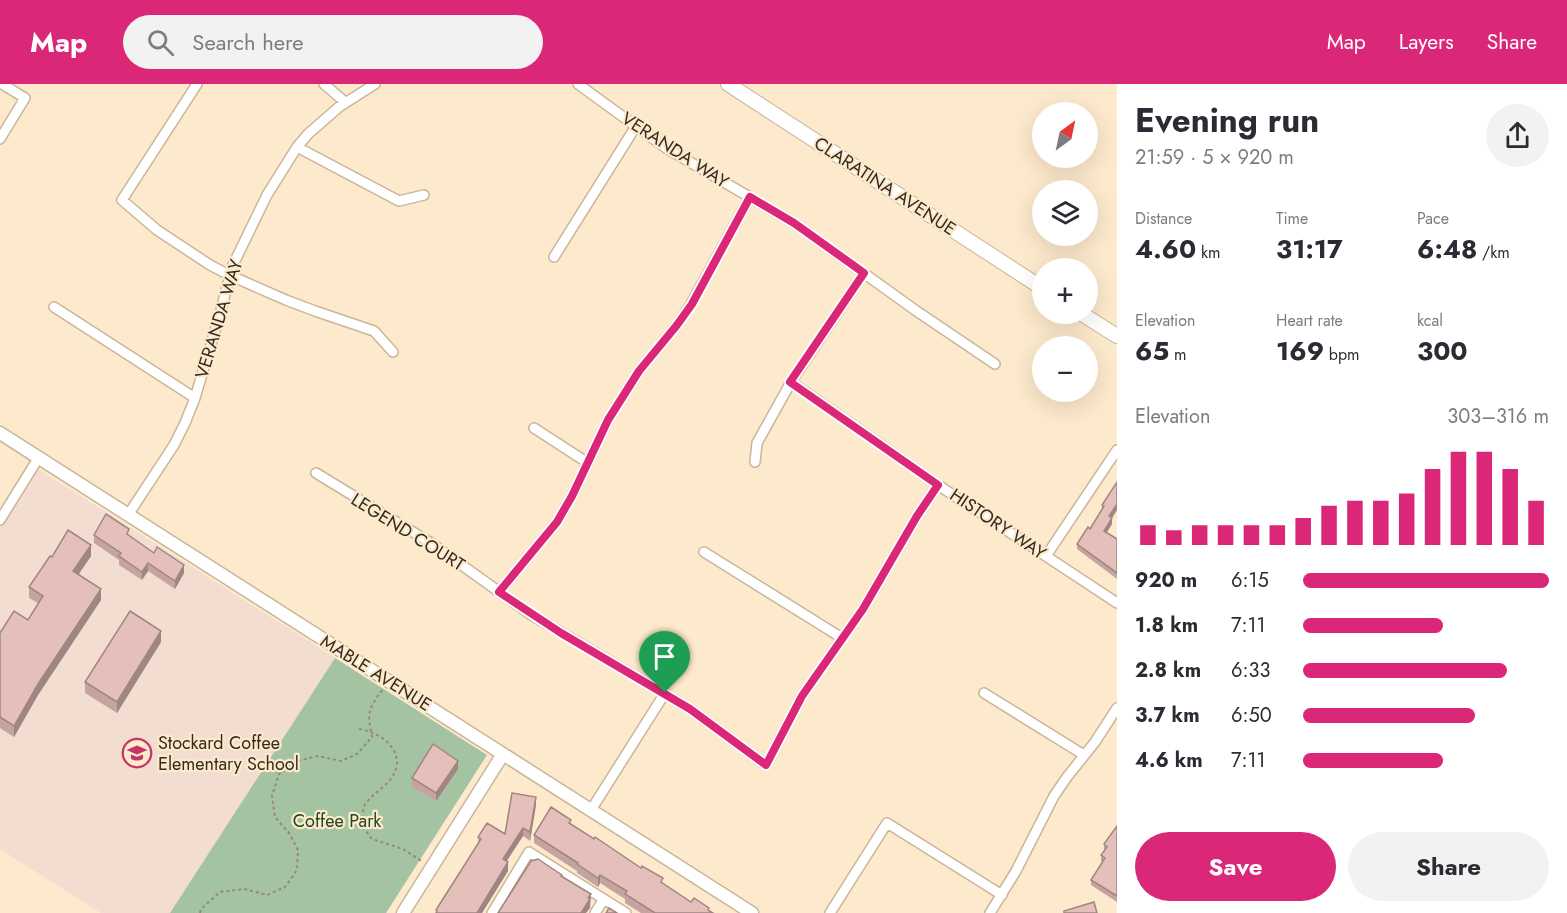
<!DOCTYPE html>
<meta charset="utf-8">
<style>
:root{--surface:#fff;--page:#f2f2f3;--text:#2b2b33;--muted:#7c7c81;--accent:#db2777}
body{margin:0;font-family:Jost,sans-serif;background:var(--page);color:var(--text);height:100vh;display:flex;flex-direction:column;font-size:22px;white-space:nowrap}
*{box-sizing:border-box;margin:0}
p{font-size:20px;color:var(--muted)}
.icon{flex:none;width:33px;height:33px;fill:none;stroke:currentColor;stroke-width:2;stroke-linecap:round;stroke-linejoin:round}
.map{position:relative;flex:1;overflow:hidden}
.side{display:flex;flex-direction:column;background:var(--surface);width:450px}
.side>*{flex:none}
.needle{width:39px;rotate:33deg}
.fabs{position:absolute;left:1032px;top:18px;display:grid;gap:12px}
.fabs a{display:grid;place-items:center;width:66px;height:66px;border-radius:50%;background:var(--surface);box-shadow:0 6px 24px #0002;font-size:30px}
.pin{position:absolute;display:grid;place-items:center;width:51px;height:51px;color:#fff;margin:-62px -26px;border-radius:50% 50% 50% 0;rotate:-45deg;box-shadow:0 0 6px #0007}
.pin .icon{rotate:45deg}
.round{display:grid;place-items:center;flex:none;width:63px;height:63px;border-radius:32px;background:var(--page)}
.head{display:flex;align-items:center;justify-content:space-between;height:102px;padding:0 18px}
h1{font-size:33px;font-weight:700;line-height:45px}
.figures{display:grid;grid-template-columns:repeat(3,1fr);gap:9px;height:102px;padding:6px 18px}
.figures div{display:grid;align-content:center}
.figures b{font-size:26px;font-weight:700}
.figures small{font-size:16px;font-weight:400}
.figures p{font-size:16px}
.chart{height:168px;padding:12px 18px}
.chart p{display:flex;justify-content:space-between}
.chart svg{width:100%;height:108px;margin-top:6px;stroke:var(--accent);stroke-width:6}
.action{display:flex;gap:12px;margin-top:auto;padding:12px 18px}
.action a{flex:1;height:69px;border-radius:36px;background:var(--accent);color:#fff;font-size:24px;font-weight:700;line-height:69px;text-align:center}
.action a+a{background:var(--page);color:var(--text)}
ul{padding:0 18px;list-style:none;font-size:20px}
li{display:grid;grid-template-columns:96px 72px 1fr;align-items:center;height:45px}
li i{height:15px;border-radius:8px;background:var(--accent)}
header{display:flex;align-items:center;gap:36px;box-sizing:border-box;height:84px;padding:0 30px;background:var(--accent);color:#fff}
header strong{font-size:28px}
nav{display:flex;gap:33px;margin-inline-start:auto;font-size:21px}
.search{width:420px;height:54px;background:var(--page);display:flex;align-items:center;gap:15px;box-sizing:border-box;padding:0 21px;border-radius:33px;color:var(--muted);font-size:22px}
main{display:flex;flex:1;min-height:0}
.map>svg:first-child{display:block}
</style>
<header>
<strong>Map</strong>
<div class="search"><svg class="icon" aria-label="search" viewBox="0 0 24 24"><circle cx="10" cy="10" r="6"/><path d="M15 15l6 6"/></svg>Search here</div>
<nav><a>Map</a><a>Layers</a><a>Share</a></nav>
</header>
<main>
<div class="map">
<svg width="1117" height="829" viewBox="0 0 1117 829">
<rect width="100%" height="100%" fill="#fde9cb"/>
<path fill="#f3ddd0" d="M35 383 335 574 170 829H101L0 765V438Z"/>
<path fill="#a4c3a2" d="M335 574 487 671 386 829H170Z"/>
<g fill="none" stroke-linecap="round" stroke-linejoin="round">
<g stroke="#c9b69a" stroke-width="12">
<path id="minor" d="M197 0 122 116 157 146 210 181 229 191 286 216 315 227 374 247 393 268
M324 0 345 18
M578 0 666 64 794 139 915 226 995 280
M0 55 25 14 2 0
M297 63 399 117 424 111
M554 173 636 42
M54 223 195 314
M791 298 938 401 1117 519
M534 344 588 379
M755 378 757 359 791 298 864 189
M316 389 431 459 530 530 690 625 766 681 802 612 863 525 917 432 938 401
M128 431 174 361 185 339 195 314 220 230 232 183 267 111 297 63 308 50 339 23 375 0
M0 436 39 373
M704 468 842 554
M1046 472 1117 366
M499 508 557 438 572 412 608 336 639 287 677 241 691 220 750 113
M984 609 1084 671
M591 726 665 609
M492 829 529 768 626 829
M595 829 604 815
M830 829 887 739 1002 811
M990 829 1016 787 1054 712 1067 693 1095 658 1117 624"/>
</g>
<g stroke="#c9b69a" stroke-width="15">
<path id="tertiary" d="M0 349 752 829
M403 829 503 670"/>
</g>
<g stroke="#c9b69a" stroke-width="16">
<path id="secondary" d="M728 0 1042 204
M1082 230 1117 252"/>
</g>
<path stroke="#968874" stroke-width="2" stroke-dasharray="3 3" stroke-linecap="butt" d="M359 645C383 648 410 671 390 696 383 704 373 710 366 719 362 724 363 735 362 742L372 755 403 765 423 778
M200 829 201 825 220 808 244 805 267 811 285 803 297 786 298 766 289 749 275 733 272 712 279 690 297 677 318 672 341 677 357 670 372 653C367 629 368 625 383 605"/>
<use href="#minor" stroke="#fff" stroke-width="9"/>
<use href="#tertiary" stroke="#fff" stroke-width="12"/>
<use href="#secondary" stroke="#fff" stroke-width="14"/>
</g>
<path fill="#c5a4a0" d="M1117 398V426L1112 434V440L1106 449 1117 455V495L1077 465V460L1090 445 1102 425V421Z
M94 451 129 452 184 489 175 505 148 487 142 496 119 481V476L94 459Z
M91 472 79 490 101 516 38 611 14 653 0 644V549L28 536 38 519 29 514V503Z
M161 558 117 629 85 609V598Z
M458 685 436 717 412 703V694Z
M536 721 530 757 523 752 506 777 508 787 482 829H436V826L478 760V753L505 750Z
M571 740 691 818 713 829H641L625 819V815L600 799 598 803 577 789V787L534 759V751Z
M1117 742V818L1091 801V796L1103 778 1101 777V771L1105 767 1104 766V760Z"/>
<path fill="#a08682" d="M1117 420V426L1109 438V432Z
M1112 434V440L1104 453V447Z
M91 461V472L73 498V487Z
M148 479V487L142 496V488Z
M184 481V489L175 505V497Z
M101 505V516L38 611 14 653V642L38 600Z
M161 547V558L117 629V618Z
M458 677V685L436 717V709Z
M536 713V721L530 757V748Z
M523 744V752L503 783V775Z
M508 778V787L482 829H477Z
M600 791V799L598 803V794Z
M591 810 590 824 586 829H581Z"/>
<path fill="#e5bfba" stroke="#a08682" stroke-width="1.5" d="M1117 398V420L1109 432 1112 434 1104 447 1117 455V489L1077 460 1088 443 1090 445 1104 422 1102 421Z
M106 430 129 445 127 450 154 469 157 463 184 481 175 497 148 479 142 488 119 472 121 469 94 451Z
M68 446 91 461 73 487 101 505 38 600 14 642 0 633V549L14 527 28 536 43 512 29 503 50 472 52 473Z
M130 527 161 547 117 618 85 598Z
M433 660 458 677 436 709 412 694Z
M512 709 536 713 530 748 523 744 503 775 508 778 477 829H436L437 827 436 826 481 755 478 753 487 739 505 750Z
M551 723 571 736 569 739 594 755 595 753 641 784 642 782 663 794 661 798 691 818 694 814 709 824 708 826 713 829H655L625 810 627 807 600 791 598 794 577 780 578 779 534 751Z
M1117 742V812L1091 796 1105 774 1101 771 1107 763 1104 760Z
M538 775 562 791 561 792 591 810 588 814 590 815 581 829H498L531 777Z
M1094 818 1097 829H1064V827Z
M609 824 617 829H606Z"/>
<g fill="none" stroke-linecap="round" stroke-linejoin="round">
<g stroke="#fff" stroke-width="12">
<path id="route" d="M750 113 794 139 864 189 790 298 938 401 917 432 863 525 802 612 766 681 690 625 561 549 499 508 557 438 572 412 608 336 639 287 677 241 692 220Z"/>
</g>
<use href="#route" stroke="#db2777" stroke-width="8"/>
</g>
<defs>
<g id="school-ring" transform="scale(1.5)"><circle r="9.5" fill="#fde9cb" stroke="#c33667" stroke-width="1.5"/><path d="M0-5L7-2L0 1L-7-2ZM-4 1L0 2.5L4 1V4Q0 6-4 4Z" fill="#c33667"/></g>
</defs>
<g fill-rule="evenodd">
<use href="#school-ring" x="137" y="669"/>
</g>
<g text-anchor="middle" stroke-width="4.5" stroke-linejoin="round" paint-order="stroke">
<g font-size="18" fill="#332c20" stroke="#fde9cb">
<text transform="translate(675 66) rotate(33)" y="6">VERANDA WAY</text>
<text transform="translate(885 102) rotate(33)" y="6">CLARATINA AVENUE</text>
<text transform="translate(219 235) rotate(-73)" y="6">VERANDA WAY</text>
<text transform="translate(998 440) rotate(34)" y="6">HISTORY WAY</text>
<text transform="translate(408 448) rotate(32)" y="6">LEGEND COURT</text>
<text transform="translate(376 589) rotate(32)" y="6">MABLE AVENUE</text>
</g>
<g font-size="18" fill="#332c20" stroke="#fde9cb" text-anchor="start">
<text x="158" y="665">Stockard Coffee<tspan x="158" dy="21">Elementary School</tspan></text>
</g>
<g font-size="18" fill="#1c481c" stroke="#fde9cb">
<text x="337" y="743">Coffee Park</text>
</g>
</g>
</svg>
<div class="fabs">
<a><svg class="needle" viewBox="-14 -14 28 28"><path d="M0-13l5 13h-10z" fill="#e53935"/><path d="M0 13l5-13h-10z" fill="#7c7c81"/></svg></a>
<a><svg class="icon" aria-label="layers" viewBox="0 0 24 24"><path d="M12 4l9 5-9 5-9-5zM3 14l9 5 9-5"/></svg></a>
<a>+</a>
<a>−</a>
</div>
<div class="pin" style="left:665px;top:609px;background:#1e9e55"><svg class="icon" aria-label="arrive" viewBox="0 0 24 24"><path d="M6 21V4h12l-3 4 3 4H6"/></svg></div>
</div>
<section class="side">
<div class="head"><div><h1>Evening run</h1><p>21:59 · 5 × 920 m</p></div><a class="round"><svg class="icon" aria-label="share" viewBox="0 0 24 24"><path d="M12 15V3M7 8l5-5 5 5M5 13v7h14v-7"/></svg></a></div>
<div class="figures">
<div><p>Distance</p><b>4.60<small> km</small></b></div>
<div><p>Time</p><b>31:17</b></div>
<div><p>Pace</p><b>6:48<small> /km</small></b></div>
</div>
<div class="figures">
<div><p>Elevation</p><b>65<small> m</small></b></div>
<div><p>Heart rate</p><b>169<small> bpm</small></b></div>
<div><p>kcal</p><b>300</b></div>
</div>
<div class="chart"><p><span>Elevation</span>303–316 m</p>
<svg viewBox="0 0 160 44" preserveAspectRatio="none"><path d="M5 44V36M15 44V38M25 44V36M35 44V36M45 44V36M55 44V36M65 44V33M75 44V28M85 44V26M95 44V26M105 44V23M115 44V13M125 44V6M135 44V6M145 44V13M155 44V26"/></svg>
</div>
<ul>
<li><b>920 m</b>6:15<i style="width:100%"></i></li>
<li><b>1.8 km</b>7:11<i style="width:57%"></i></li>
<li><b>2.8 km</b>6:33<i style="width:83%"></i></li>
<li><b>3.7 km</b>6:50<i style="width:70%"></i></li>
<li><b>4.6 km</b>7:11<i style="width:57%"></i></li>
</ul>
<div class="action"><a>Save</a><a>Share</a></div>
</section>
</main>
